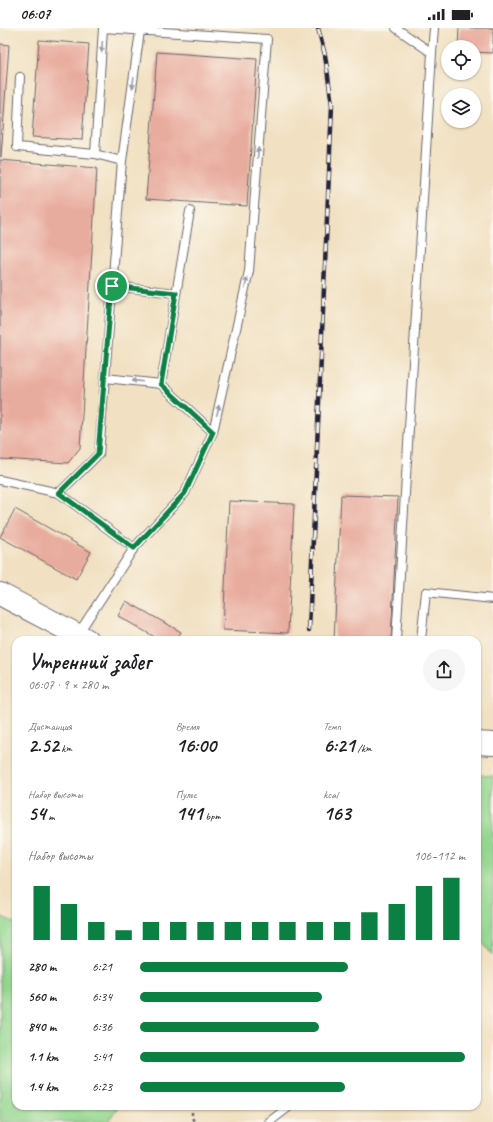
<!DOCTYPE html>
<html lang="ru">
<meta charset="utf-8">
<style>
:root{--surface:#fff;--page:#f6f6f6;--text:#202124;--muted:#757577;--accent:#0b8043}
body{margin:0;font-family:Caveat,sans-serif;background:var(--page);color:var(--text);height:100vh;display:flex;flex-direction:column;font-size:15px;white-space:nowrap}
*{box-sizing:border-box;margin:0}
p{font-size:13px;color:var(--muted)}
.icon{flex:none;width:22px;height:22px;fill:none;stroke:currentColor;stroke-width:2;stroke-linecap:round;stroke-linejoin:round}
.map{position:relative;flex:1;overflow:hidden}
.details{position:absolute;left:12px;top:608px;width:469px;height:474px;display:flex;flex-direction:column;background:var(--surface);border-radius:12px;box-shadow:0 1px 3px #0004}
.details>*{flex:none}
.fabs{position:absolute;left:441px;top:12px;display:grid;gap:8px}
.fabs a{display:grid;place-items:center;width:40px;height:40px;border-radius:50%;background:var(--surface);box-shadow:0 1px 3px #0004;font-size:20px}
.pin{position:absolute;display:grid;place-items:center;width:34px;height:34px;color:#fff;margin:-17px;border:2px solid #fff;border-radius:50%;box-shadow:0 1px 4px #0007}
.round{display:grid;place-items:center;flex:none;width:42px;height:42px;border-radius:21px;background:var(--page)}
.head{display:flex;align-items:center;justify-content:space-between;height:68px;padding:0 16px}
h1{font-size:22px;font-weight:700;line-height:30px}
.stats{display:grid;grid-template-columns:repeat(3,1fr);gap:6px;height:68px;padding:4px 16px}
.stats div{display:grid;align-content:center}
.stats b{font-size:20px;font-weight:700}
.stats small{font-size:11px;font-weight:400}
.stats p{font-size:11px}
.chart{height:112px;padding:8px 16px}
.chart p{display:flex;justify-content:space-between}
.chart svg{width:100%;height:72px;margin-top:4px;stroke:var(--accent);stroke-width:6}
ul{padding:0 16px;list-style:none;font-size:13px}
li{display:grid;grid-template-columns:64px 48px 1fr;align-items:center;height:30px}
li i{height:10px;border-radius:5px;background:var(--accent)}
.status{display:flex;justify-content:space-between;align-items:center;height:28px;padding:0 20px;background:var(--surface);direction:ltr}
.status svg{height:11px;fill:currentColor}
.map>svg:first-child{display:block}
</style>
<div class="status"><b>06:07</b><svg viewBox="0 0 49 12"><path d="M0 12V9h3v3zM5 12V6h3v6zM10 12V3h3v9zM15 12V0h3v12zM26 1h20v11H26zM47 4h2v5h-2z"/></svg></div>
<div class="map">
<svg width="493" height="1094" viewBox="0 0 493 1094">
<rect width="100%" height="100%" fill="#fbf7ec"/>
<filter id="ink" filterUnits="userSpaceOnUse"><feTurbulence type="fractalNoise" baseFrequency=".025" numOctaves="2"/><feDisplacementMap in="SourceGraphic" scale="8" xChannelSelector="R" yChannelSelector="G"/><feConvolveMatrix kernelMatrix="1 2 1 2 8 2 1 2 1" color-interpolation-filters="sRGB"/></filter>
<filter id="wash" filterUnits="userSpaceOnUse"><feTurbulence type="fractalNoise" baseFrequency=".012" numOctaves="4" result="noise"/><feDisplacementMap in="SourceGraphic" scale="16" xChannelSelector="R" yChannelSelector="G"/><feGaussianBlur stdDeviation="0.9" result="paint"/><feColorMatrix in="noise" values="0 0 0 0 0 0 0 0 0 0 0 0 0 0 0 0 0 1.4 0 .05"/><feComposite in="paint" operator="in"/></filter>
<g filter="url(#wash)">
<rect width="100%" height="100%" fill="#f1e0c1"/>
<path fill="#92d58d" stroke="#5a7c64" d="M477 747 493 748V928L477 907Z
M0 888 16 895V1078H118L109 1094H0Z"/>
<g id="blocks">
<path fill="#e8ac9e" d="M459 0H493V25L474 24V19H458Z
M39 12 89 16 82 112 32 109Z
M0 16 9 17 1 129H0Z
M157 24 257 31 247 178 146 171Z
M0 132 97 140 80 420 68 435 0 431Z
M341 467 398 469 391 612H334Z
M229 473 294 476 288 605 223 602Z
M15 481 91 524 76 551 0 509Z
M126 573 181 604 176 612H160L118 588Z"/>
</g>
</g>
<g filter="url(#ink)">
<use href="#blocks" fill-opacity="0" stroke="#6a646a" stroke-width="1"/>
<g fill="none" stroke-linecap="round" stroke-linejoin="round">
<g stroke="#6a646a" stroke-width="10">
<path id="lane" d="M396 0 432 25 396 612
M432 25 434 0
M20 49 17 119 95 126
M122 133 140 3
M112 258 176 265
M105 350 161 356 213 404
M161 356 190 183
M0 452 59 465 134 520
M59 465 99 426 122 133 95 126 103 0 267 11 249 243 213 404 185 465 134 520 78 606
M421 612 426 564 493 571
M269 1094 290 1078"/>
</g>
<g stroke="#6a646a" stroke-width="24">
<path id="secondary" d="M0 566 87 612
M477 715 493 716"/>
</g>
<path stroke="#6a646a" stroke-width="2.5" stroke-dasharray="3 3" stroke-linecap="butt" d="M192 1078V1089L194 1094"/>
<use href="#lane" stroke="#fff" stroke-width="8"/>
<use href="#secondary" stroke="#fff" stroke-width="22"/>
<g stroke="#22223b" stroke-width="4.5">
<path id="rail" d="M309 602 332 77 325 27 318 0"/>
</g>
<use href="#rail" stroke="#fbf7ec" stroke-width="3" stroke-dasharray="9" stroke-linecap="butt"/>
</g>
<defs><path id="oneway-solid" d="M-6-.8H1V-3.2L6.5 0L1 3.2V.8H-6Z"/></defs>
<g fill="#9c9ca7">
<use href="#oneway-solid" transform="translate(102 19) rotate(94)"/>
<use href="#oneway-solid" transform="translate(133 55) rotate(98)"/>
<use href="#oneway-solid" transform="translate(258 125) rotate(-85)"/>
<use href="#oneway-solid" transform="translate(246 255) rotate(-77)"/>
<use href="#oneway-solid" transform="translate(137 353) rotate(-174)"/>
<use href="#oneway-solid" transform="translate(218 382) rotate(-77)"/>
</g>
</g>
<g fill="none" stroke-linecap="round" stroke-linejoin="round" filter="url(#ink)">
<g stroke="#fff" stroke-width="8">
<path id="route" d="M112 258 176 265 161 356 213 404 185 465 134 520 59 465 98 426Z"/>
</g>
<use href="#route" stroke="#0b8043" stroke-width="5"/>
</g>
</svg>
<div class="fabs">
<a><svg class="icon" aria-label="locate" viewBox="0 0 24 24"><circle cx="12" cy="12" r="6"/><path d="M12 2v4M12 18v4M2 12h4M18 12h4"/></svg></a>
<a><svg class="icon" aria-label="layers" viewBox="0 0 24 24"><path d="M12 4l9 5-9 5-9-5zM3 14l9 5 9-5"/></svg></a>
</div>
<div class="pin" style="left:112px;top:258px;background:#1e9e55"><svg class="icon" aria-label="arrive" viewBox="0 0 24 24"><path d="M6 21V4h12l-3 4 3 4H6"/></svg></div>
<section class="details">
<div class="head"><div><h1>Утренний забег</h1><p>06:07 · 9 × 280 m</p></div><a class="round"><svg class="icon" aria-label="share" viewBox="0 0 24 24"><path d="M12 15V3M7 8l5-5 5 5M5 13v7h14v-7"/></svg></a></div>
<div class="stats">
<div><p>Дистанция</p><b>2.52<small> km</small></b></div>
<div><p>Время</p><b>16:00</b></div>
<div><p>Темп</p><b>6:21<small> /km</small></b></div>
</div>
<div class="stats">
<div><p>Набор высоты</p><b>54<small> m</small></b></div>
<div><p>Пульс</p><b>141<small> bpm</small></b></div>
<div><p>kcal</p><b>163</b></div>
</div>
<div class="chart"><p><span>Набор высоты</span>106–112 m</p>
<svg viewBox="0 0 160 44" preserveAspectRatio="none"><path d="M5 44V11M15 44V22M25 44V33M35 44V38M45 44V33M55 44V33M65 44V33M75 44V33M85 44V33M95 44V33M105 44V33M115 44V33M125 44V27M135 44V22M145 44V11M155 44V6"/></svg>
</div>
<ul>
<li><b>280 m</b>6:21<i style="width:64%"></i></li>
<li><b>560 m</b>6:34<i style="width:56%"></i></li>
<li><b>840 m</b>6:36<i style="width:55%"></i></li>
<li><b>1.1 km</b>5:41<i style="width:100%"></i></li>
<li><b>1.4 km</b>6:23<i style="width:63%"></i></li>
</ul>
</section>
</div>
